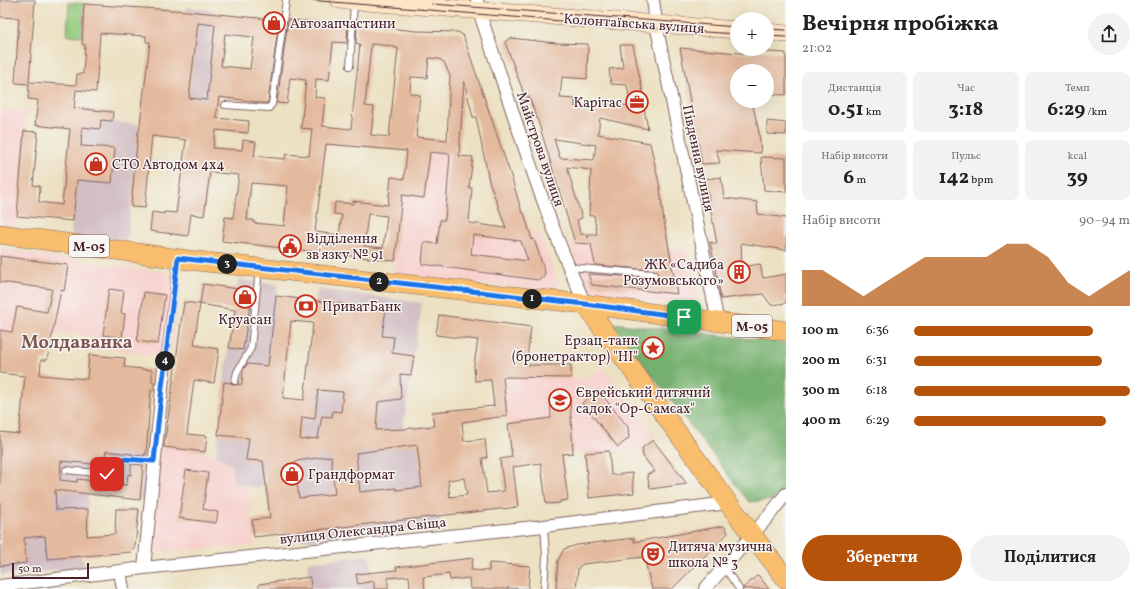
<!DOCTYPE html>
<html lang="uk">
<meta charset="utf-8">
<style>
:root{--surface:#fff;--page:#f2f2f2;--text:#202124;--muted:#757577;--accent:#b45309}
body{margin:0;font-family:Vollkorn,serif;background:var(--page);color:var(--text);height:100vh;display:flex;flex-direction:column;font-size:15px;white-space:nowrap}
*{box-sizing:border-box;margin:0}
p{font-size:13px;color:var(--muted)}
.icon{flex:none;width:22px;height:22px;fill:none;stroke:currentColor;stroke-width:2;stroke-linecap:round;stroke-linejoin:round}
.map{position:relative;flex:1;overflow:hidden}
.details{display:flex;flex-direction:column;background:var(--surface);width:360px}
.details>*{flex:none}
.fabs{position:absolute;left:730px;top:12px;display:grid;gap:8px}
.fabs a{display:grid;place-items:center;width:44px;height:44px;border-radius:50%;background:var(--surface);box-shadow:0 4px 16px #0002;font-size:20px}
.scale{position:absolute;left:12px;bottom:10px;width:77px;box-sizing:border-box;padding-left:4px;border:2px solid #4a1f2b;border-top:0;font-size:11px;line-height:14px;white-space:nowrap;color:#4a1f2b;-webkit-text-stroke:3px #f6f6f2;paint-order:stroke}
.pin{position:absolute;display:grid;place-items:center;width:34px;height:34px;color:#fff;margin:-17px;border-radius:8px;box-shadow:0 2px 6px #0006}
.km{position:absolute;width:20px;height:20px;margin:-10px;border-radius:50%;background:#222;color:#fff;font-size:11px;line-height:20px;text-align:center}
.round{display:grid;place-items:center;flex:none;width:42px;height:42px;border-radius:21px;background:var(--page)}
.overview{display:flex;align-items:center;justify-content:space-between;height:68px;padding:0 16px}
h1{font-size:22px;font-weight:700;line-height:30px}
.stats{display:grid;grid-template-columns:repeat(3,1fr);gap:6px;height:68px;padding:4px 16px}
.stats div{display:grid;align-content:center;border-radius:8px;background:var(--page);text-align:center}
.stats b{font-size:20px;font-weight:700}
.stats small{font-size:11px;font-weight:400}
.stats p{font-size:11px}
.chart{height:112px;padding:8px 16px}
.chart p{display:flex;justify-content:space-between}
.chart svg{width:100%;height:72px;margin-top:4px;fill:var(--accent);opacity:.7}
.action{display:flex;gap:8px;margin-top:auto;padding:8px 16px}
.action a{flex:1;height:46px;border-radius:24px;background:var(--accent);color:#fff;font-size:16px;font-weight:700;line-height:46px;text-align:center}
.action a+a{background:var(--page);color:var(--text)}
ul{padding:0 16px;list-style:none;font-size:13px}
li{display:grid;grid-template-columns:64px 48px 1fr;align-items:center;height:30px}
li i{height:10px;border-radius:5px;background:var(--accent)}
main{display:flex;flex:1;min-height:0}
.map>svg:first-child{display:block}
</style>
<main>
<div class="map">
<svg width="786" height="589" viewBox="0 0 786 589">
<rect width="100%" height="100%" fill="#f6f6f2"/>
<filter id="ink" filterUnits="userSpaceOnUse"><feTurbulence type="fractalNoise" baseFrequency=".025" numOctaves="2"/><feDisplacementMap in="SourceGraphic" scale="8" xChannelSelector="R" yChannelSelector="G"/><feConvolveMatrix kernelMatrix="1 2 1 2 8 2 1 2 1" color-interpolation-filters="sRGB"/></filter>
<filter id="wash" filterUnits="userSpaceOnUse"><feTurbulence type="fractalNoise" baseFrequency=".012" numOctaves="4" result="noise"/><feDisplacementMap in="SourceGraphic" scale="16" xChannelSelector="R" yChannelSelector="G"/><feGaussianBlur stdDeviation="0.9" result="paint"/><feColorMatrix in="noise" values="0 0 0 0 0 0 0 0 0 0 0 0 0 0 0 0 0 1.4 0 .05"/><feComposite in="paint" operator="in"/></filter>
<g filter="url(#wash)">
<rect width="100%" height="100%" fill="#ece1c2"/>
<path fill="#f7d0cc" d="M0 110 26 112 16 234 0 232Z
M408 149 460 156 456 222 541 233 558 284 547 291 393 276Z
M570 243 687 250 700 308 590 297Z
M0 249 182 275 170 358 91 346 92 336 55 333V340L0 330Z
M603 368 656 436 639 450 562 454 551 418 508 424 507 416 496 418 491 377 588 378Z
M159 446 216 455 232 465 233 483 248 486 255 546 145 552Z"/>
<path fill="#d2bec3" d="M187 7 217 11 207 100 173 125Z
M83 118 139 125 127 239 70 242Z
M238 279 278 285 265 396 304 400 317 289 422 303 403 429 430 426 440 526 284 542 282 534 278 501 265 473 260 488 233 483 232 465 216 455 224 382Z
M98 434 152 439 143 501 88 494 87 525H80L79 537 81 556 85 568 0 575V458Z
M370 555 374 589H311L307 562Z"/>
<path fill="#93cc7f" stroke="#6e7655" d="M69 3 84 4 82 36 67 35Z"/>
<path fill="#76b06e" stroke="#60684c" d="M612 323 786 343V485L774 500 749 502Z"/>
<g id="blocks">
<path fill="#e4ba9e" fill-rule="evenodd" d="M0 0H35L29 82 76 85 77 74H83L85 45 82 44 84 4 187 11 279 20 268 102 267 103H257V102L219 97 216 118 249 121 248 133 216 130 213 148 242 150 243 140 256 142 254 156 285 159 286 154 309 156 312 129 301 128 306 80 290 78 287 104 277 103 288 20 348 24 347 43 333 42 329 80 316 79 315 97 325 98 322 126 351 129 360 44 356 43 357 25 416 31 458 32 463 35 465 41 512 179 522 213H524L532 240 534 239 545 273 543 278 538 280 422 264 424 242 437 244 440 220H445L450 154 430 152 424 198 402 195 395 261 222 241 225 217 233 218 239 175 210 172 204 216 191 214 188 236 150 231 152 212 164 214V212L176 213 186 140 152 136 145 208 131 207 138 132H139L150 42H146V36L100 33 96 92 76 90 74 108 113 112 112 121 101 120 100 129 82 127 81 146 115 148 112 183 77 180 73 221 17 216 24 131 38 132 33 185 40 186 39 202 62 205 70 129 35 125 38 100 28 99 29 84 15 83 19 18 0 17ZM198 23 215 25 207 100 189 98ZM225 34 254 37 250 69 221 66ZM371 44 394 46V48H398L389 137 371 135 374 107 365 106ZM429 58 439 59 444 62 450 76 447 140 416 137 420 95 410 93 411 77 427 78ZM464 81 473 117H476L489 181 506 228 469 223 472 188H469L473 157 459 156ZM326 144 407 151 404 179 391 177 388 205 353 201V204L335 202 334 214 342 215 339 235 315 232ZM251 183 288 186 284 226 254 223V220H247ZM368 214 387 216 383 248 364 246ZM473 235 521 241 528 261 471 254Z
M510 38 556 43 588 44 587 79 562 77 560 98 575 99V107H592L593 102 631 106 627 85 611 84 609 69 623 68 620 45H633L643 93H641L648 129 600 118 598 134 650 143 660 188 663 215 677 294 592 285 588 274 654 278 657 277 658 274 657 271 654 270 595 265 591 244 575 243 539 124 529 97H525L505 42ZM554 139 596 145 594 160 560 158ZM567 167 591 170 589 216 594 215 597 234H588V238L587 234H580L577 220 582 218Z
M680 48 751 54V51L786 53V95L767 94V71H737V101H752L759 133 761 153 716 150 720 163 702 164Z
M767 121 786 123V135L767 134Z
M761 157 786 158V192L764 190Z
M721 177 724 198 757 202 758 214 786 218V250L741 243 742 267 760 264 763 278 786 274V303L771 305 763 294 721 299 716 270 710 242 717 244 705 179Z
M0 256 68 265 64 291 61 290 47 360H41L40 375 87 379 89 355 125 358 124 367 152 370V381L154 382V390H151L146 455 144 454V456L132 455V454L106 451 103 465 61 461 60 480 77 482V479L127 485 128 474 131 475V464L143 465 140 500 55 490 56 510 88 509 87 536 115 534 116 509H139L135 546 132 552 47 559 45 536 24 538 26 563 0 566V432L19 434 25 376 0 373V330L12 332 17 307 47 312 52 289 0 282Z
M203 284 252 291 243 350 229 348 235 310 200 304Z
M109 289 124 291 121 313 125 314 122 338 103 335Z
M144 292 165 295 158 344 137 341Z
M276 296 386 309 382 336 394 337 392 353 414 356 411 375 400 374 401 399 378 402 376 430 403 429 434 426 432 412 494 406 491 380 475 381 474 365 478 340 436 335 439 315 531 327 526 365H571V378L503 377 507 416 462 422 464 441 485 439 487 458H482L487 493 504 491 500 459 512 457 508 424 551 418 550 396 570 398 573 453 562 454 568 500 560 501V503L546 504 541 463 513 467 518 507 254 537 252 520 270 518 263 461 246 460 249 438 218 435 224 382 231 383 234 385 242 384 243 370 247 364 268 366ZM291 321 313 323 304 400 283 398ZM318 390 343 392 341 412 333 411 332 417 322 416 318 438 300 440 302 417 315 419ZM417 445 422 487 396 490V488L360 492 356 453ZM331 456 335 494 299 498 294 463 297 462V461ZM464 478 467 495 450 497 448 480Z
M184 302 200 304 194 345 219 349 214 383 194 380 187 434 207 436 205 452 164 447Z
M598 390 628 427 629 438 618 447 582 403Z
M653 440 687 484 650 489 647 474 655 472 643 456 642 448Z
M609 451 611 475 632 473 634 493 589 498 585 453Z
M186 470 208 473 203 509 218 512 216 523 179 518Z
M724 526 728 533 672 589H652L644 557 583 564 578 568 576 589H556L558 560 564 549 577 545 634 538V542Z
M473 558 471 570 489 571V563L530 566 528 589 508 588 507 589H470L469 578 450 580 449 574 423 577 425 589H410L409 576 388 578V589H374V581L358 584 356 574 397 570 396 567Z
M758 575 769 589H743V588Z
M310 577 311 589H259V584Z"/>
</g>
</g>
<g filter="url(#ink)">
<use href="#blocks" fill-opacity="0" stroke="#836360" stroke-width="1"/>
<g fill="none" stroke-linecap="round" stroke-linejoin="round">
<g stroke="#836360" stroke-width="8">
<path id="lane" d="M350 66 354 3
M225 105 269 108 272 104 286 0
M568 267 654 274
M165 358 177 260
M235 381 237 372 251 348 259 269
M66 470 107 474 109 458 154 461
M724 567 739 589
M544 589 546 557 544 526"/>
</g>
<g stroke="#836360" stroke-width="14">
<path id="street" d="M477 0 480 14C513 111 542 210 585 304
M653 0 657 29 718 322
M144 568 165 358
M120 571 123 589
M0 586 144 568 544 526 728 503
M705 589 767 518 786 494"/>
</g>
<g stroke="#836360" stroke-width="18">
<path id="secondary" d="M339 0 737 30
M767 32 786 34"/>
</g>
<g stroke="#836360" stroke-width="20">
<path id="primary" d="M0 234 188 260 585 304 786 331
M585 304 728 503 786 579"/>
</g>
<use href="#lane" stroke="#fff" stroke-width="6"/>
<use href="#street" stroke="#fff" stroke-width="12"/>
<use href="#secondary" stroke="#fde5c5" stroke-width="17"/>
<use href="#primary" stroke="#f9be6d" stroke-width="19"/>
<path stroke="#4a1f2b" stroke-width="1" d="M309 0 657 29 737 34
M432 4 737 27
M767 29 786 30
M767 36 786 37"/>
</g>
</g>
<g fill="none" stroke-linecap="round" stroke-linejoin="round" filter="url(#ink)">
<g stroke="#fff" stroke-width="8">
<path id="route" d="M107 474 109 458 154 461 162 387 178 258 585 304 684 317"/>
</g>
<use href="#route" stroke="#1a73e8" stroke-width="5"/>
</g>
<defs>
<g id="shop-ring" transform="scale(1.15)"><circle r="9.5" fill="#f6f6f2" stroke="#c8321e" stroke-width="1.5"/><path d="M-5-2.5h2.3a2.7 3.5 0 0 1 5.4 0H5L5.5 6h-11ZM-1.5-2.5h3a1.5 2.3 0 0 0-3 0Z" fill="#c8321e"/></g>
<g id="office-ring" transform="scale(1.15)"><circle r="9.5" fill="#f6f6f2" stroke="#c8321e" stroke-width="1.5"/><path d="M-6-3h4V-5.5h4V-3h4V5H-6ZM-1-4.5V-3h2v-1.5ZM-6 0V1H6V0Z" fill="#c8321e"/></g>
<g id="civic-ring" transform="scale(1.15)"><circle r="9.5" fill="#f6f6f2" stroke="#c8321e" stroke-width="1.5"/><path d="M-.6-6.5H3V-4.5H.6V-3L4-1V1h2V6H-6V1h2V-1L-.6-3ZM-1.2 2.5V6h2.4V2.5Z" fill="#c8321e"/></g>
<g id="building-ring" transform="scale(1.15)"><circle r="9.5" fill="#f6f6f2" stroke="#c8321e" stroke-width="1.5"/><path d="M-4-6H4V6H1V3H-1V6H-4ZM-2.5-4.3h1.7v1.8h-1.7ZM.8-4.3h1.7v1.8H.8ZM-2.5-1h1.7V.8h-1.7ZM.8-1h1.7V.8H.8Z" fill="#c8321e"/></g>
<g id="bank-ring" transform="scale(1.15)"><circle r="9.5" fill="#f6f6f2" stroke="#c8321e" stroke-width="1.5"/><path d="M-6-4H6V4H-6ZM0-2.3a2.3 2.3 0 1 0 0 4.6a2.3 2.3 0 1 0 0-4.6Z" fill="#c8321e"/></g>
<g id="sight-ring" transform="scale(1.15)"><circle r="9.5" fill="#f6f6f2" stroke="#c8321e" stroke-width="1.5"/><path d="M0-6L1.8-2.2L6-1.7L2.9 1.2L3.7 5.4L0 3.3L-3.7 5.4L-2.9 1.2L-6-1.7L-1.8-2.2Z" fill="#c8321e"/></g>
<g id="school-ring" transform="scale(1.15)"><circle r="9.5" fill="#f6f6f2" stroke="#c8321e" stroke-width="1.5"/><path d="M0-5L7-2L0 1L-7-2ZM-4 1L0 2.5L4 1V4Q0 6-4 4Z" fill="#c8321e"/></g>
<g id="theatre-ring" transform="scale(1.15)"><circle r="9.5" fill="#f6f6f2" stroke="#c8321e" stroke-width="1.5"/><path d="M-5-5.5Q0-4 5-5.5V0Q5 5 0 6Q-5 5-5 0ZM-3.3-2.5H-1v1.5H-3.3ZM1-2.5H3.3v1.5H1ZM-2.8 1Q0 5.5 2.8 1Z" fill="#c8321e"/></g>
</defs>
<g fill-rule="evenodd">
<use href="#shop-ring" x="274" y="23"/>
<use href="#office-ring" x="637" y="102"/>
<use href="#shop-ring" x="96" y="164"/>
<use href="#civic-ring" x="290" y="246"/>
<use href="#building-ring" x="739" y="272"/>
<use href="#shop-ring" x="245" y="297"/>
<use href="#bank-ring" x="306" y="306"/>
<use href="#sight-ring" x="653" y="348"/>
<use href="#school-ring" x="560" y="400"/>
<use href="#shop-ring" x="292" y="474"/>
<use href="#theatre-ring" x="653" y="554"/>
</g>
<g text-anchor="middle" stroke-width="3" stroke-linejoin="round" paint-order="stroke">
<g fill="#f6f6f2" stroke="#7e6067" stroke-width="1">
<rect x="69" y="235" width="40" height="22" rx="3"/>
<rect x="732" y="315" width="40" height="22" rx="3"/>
</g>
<g font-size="13" font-weight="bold" fill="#4a1f2b">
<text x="89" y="251">М-05</text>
<text x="752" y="331">М-05</text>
</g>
<g font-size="14" fill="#4a1f2b" stroke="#f6f6f2" text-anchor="start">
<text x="290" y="28">Автозапчастини</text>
<text x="622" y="107" text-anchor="end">Карітас</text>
<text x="112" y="169">СТО Автодом 4х4</text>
<text x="306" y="243">Відділення<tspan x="306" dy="16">зв'язку № 91</tspan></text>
<text x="724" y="269" text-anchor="end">ЖК «Садиба<tspan x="724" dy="16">Розумовського»</tspan></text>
<text x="322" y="311">ПриватБанк</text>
<text x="245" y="324" text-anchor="middle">Круасан</text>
<text x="638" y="345" text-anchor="end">Ерзац-танк<tspan x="638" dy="16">(бронетрактор) "НІ"</tspan></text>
<text x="576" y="397">Єврейський дитячий<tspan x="576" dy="16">садок "Ор-Самєах"</tspan></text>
<text x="308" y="479">Грандформат</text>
<text x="668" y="551">Дитяча музична<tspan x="668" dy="16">школа № 3</tspan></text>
</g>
<g font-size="14" fill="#4a1f2b" stroke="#f6f6f2">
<text transform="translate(634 23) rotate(4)" y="5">Колонтаївська вулиця</text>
<text transform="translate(541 149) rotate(71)" y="5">Майстрова вулиця</text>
<text transform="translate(699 158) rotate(78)" y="5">Південна вулиця</text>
<text transform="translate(363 530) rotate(-6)" y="5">вулиця Олександра Свіща</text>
</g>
<g font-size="18" font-weight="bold" fill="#805553" stroke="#f6f6f2">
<text x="77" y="348">Молдаванка</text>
</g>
</g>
</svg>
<div class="fabs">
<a>+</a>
<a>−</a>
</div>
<div class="scale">50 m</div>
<div class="pin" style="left:684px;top:317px;background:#1e9e55"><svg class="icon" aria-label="arrive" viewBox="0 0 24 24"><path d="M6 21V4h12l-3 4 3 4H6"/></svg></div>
<div class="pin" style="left:107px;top:474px;background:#d93025"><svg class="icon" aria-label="check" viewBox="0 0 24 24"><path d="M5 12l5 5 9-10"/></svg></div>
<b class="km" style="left:532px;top:299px">1</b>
<b class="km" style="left:379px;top:282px">2</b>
<b class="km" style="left:227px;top:264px">3</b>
<b class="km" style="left:165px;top:361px">4</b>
</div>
<section class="details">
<div class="overview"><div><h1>Вечірня пробіжка</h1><p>21:02</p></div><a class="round"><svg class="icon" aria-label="share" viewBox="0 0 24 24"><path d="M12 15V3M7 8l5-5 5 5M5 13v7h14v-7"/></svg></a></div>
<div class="stats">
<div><p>Дистанція</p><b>0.51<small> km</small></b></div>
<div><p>Час</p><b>3:18</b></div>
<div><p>Темп</p><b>6:29<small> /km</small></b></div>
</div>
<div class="stats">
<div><p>Набір висоти</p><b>6<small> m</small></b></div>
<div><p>Пульс</p><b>142<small> bpm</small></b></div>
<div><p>kcal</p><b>39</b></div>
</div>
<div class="chart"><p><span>Набір висоти</span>90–94 m</p>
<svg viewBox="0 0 160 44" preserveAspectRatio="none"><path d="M0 44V22L10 22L20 30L30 38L40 30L50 22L60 14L70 14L80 14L90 14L100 6L110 6L120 14L130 30L140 38L150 30L160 22V44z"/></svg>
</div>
<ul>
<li><b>100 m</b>6:36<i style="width:83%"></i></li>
<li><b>200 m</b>6:31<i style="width:87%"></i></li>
<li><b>300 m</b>6:18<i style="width:100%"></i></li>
<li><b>400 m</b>6:29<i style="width:89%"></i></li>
</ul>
<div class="action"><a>Зберегти</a><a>Поділитися</a></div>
</section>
</main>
